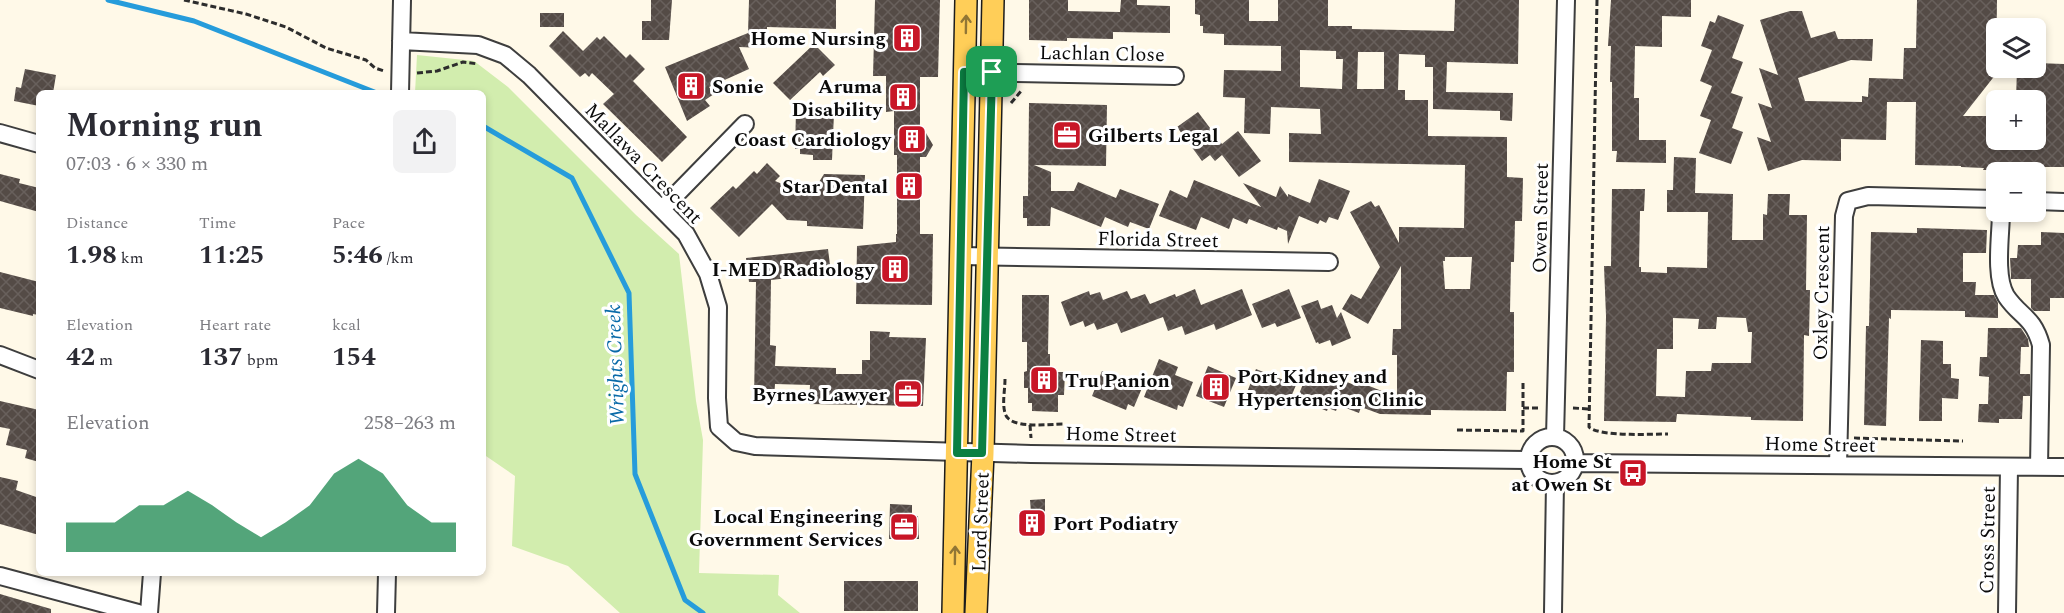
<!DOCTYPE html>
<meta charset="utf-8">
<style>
:root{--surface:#fff;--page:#f2f2f3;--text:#2b2b33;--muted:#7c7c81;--accent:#0b8043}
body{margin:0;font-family:Spectral,serif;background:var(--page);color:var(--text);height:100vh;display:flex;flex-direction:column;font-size:22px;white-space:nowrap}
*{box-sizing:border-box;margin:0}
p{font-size:20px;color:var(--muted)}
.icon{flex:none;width:33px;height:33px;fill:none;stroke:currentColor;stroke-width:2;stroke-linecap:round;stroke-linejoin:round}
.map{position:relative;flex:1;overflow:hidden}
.details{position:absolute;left:36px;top:90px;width:450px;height:486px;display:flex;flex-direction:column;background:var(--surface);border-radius:9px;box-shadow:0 3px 9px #0003}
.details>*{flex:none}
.tools{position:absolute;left:1986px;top:18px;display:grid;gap:12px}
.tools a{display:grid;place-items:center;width:60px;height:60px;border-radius:9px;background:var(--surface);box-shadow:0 3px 9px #0003;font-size:30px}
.pin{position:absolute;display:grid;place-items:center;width:51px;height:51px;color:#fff;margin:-26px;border-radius:12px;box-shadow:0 3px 9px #0006}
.round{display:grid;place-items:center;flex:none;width:63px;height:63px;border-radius:9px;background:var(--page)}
.overview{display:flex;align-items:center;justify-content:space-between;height:102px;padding:0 30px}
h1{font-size:33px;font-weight:700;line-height:45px}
.stats{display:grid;grid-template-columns:repeat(3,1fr);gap:9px;height:102px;padding:6px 30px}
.stats div{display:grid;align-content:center}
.stats b{font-size:26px;font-weight:700}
.stats small{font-size:16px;font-weight:400}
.stats p{font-size:16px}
.chart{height:168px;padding:12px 30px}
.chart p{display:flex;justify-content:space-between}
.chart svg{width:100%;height:108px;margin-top:6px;fill:var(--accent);opacity:.7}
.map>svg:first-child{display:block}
</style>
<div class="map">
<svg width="2064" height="613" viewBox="0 0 2064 613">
<defs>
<pattern id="building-cross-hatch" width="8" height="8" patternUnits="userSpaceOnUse" patternTransform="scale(1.5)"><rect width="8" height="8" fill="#544b46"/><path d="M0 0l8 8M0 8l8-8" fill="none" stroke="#68605c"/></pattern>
</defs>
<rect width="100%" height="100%" fill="#fff9e8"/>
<path fill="#d2edae" d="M417 55 474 61 508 87 636 215 679 254 696 401 703 440 699 573 779 575 778 595 800 613H620L568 566 512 546 515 476 483 454V93H415Z"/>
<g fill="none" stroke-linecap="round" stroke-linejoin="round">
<path stroke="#269cdb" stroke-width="5" d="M108 0 194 21 377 93
M483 126 572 178 629 293 635 474 685 600 703 613"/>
</g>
<path fill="url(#building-cross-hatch)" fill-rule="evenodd" d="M651 0H672L669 40H642V21H651Z
M749 0H836V29L767 27V48L739 47 749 69 709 87 714 94 705 100 710 106 687 121 665 67 748 33Z
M875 0H940L938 77H920V133H926L933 145 926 157H920V234H933L932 305 856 304 857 246 896 242V234H897V155H894V111L886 112V76H873Z
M1029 0H1068V11L1120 12 1121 0H1137V5L1170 6V33L1113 32V39L1067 38V41L1029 40Z
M1195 0H1249V21H1278V0H1328V26H1352V29L1454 31 1455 0H1519L1518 64 1447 62 1446 92 1513 93 1512 121 1500 120V111L1433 109V67H1425V55L1399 54 1398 90H1405V100H1428V136L1507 137V177L1523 178 1522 221H1515L1514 262H1511L1510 312H1514V372H1507L1506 411 1431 410V415L1380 414 1361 407 1359 413 1338 405 1336 411 1328 408 1327 411 1297 399 1307 374 1325 381 1327 378 1337 383 1339 379 1352 384 1354 380 1397 397V355H1392L1393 329H1401V266L1368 324 1342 309 1351 294 1361 299 1380 267 1350 212 1371 201 1375 207 1379 205 1399 243V227L1464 228 1465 165 1289 162V133L1321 134 1320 109 1271 107 1270 134 1244 133 1245 98 1223 97 1224 70 1281 71V46L1224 45V34L1203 33V26H1200V15L1195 14ZM1300 50 1336 51V59H1343L1342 89 1300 87ZM1358 52H1384V89H1357ZM1445 257H1472L1470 289H1445L1443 261H1445Z
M1611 0H1691V17L1662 16V47L1635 46 1634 98H1639V140H1666V163L1616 162 1617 151H1612V82H1610L1611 46H1608Z
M1917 0H1997L1996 74 1963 116H1995V140H2036V100H2016L2017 68H2036V63L2064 64V167H2000V170H1983L1984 168 1961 167V166L1915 165 1916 102H1887L1886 140 1841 139V161L1802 160 1768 171 1757 137 1771 142 1758 103 1772 108 1759 68 1778 75 1760 20 1790 11H1802L1811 38 1835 31 1838 39H1873L1872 61 1851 60 1798 78 1805 101 1862 102V96L1868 97 1869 78 1903 79 1904 48H1916Z
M540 13H564V27H540Z
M1718 15 1744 25 1732 58 1743 62 1731 93 1743 97 1732 128 1743 132 1731 164 1699 153 1711 120 1700 116 1712 86 1700 81 1712 50 1701 46 1710 21 1715 23Z
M563 31 583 51 597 37 600 40 604 36 626 58 630 54 645 69 633 81 687 137 662 162 603 104 614 94 592 73 589 77 585 73 580 77 549 46Z
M814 44 835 65 823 76 820 72 790 100 773 83Z
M25 69 56 75 53 93H39V106L14 101 16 87 21 88Z
M1029 103 1107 105 1106 166 1034 165 1051 172V191H1074L1078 182 1116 198 1120 189 1159 204 1149 229 1130 222 1128 227 1105 217 1101 227 1051 207 1050 226H1027V218H1023V196H1028Z
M796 111 834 113 832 160H813V155L800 154V149H795Z
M1198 112 1222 144 1238 131 1261 161 1239 177 1222 155 1215 161 1210 155 1202 161 1177 127Z
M1674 157 1696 158 1695 193 1733 194 1732 240H1763V214L1767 215 1768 194H1790L1789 215H1807L1806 290H1810L1809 336 1804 335 1803 421 1751 420V417L1677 414 1676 422 1604 421 1606 316 1604 266H1611L1612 189H1645L1644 211H1640L1639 267H1641V272L1667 273V267L1707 268 1708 212H1667V190H1673ZM1717 317 1746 318 1748 332H1752L1751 363H1712L1711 371H1686L1685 397 1656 396 1657 349H1673V318L1699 319 1698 329H1716Z
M767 163 780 176 775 181 790 187 798 195 799 190 811 195 824 174 865 175 863 229 807 226V221L787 220 772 204 739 237 710 208 733 186 736 189 754 171 757 174Z
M0 174 20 179 19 183 39 188V212L0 201Z
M1319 179 1350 191 1338 220 1329 217 1326 223 1320 220 1318 224 1299 216 1288 244 1287 231 1278 227 1277 230 1249 219 1247 224 1233 218 1229 229 1201 217 1196 230 1159 216 1170 190 1187 198 1194 180 1261 207 1243 183 1276 197 1280 186 1288 197V194L1310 203Z
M1917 228 1987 230 1986 253H1963V282H1976L1975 295H1994L1998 303V318L1965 317V311L1891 310V319L1889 318 1886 426 1864 425 1866 326H1869L1871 232 1917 233Z
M2041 232 2064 233V298H2050V311H2034L2031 308V279H2011V276L2010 258H2017L2018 245H2041Z
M828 249 831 273 771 280 770 345 776 346 775 366 836 368V374H862V360H870V331L890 332 889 337 926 338 923 406 809 404 810 385 775 384 774 399H754L756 282H749L746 258Z
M0 272 39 282V315L33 314V316L0 308Z
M1195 289 1201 305 1242 289 1252 315 1216 330 1214 324 1185 335 1182 326 1168 331 1163 317 1121 333 1117 323 1097 330 1094 323 1085 327 1083 321 1070 326 1061 302 1089 291 1090 295 1100 292 1103 300 1127 291 1131 299 1145 294 1150 304 1175 294 1176 297Z
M1289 289 1301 318 1277 327 1275 323 1262 328 1252 304Z
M1022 295H1049L1048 354H1050V372H1065L1064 395H1058V412L1032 411V403H1028V388H1024V372L1027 371V342H1022Z
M1318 300 1321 309 1332 305 1337 318 1341 312 1351 338 1332 346 1330 340 1319 344 1318 342 1316 343 1301 306Z
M1988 328H2021L2028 339 2029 347H2021L2020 374H2030V396H2023L2022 419H1999V423L1978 422 1979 404H1988L1989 377 1979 376 1980 357H1987Z
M1921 340 1943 341V364H1951V378L1959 379 1958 399 1942 398V421H1919Z
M1159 359 1178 367 1175 375 1193 382 1183 407 1178 405 1177 410 1144 397Z
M1208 366 1236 378 1224 407 1196 396Z
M1256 369 1296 385 1286 409 1279 406V408L1246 395Z
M1102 371 1142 388 1134 407 1128 404 1126 410 1092 396Z
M0 401 39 410V462L25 458 27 450 6 445 10 429 0 427Z
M0 477 18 481 16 490 39 498V535L0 524Z
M1045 499V533H1019V513H1031L1030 500Z
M890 504 912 505V516H918L919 539H889Z
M844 581H918V611H844Z
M0 594 51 609V613H0Z"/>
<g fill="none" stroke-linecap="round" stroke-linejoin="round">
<g stroke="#3e3e3e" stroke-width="20">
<path id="minor" d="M401 41 478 45 505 55 529 75 686 234 708 274 718 307 717 398 719 427 736 442 755 446 1031 454 1528 460
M965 72 1175 76
M400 93 402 0
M0 133 39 144
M2036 201 2064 202
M662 209 745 124
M2001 212C2001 234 1994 276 2006 296 2020 317 2033 316 2041 345L2039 467
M960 256 1329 262
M0 355 39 370
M1529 460a23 23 0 1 1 46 0a23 23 0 1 1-46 0Z
M1555 437 1566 0
M1575 463 2064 467
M1838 465 1844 216 1848 201 1868 196 1996 199
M0 576 138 613
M149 613 152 573
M386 613 387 573
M1553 613 1555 483
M2007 613 2009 467"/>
</g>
<g stroke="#1c1c1c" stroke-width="24">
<path id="major" d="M953 613 966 0
M976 613 983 453 993 0"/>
</g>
<path stroke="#2d2d2d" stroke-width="3" stroke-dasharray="6 3" stroke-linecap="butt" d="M184 0 246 14 286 27 326 48 366 60 375 68 384 71
M1597 0 1589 427C1600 437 1651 434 1668 434
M417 73 437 71 463 62 478 64
M1011 103 1022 90
M1005 379C1005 390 1002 403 1005 413 1009 430 1049 424 1063 424
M1523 408H1539
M1573 408 1589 409
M1030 425 1031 438
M1457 430 1523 431V381
M1854 438 1963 441"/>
<use href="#minor" stroke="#fff" stroke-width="16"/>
<use href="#major" stroke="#ffce58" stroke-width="21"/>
</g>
<defs><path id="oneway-shaft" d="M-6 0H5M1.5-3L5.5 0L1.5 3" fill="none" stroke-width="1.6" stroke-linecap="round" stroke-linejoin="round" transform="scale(1.5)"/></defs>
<g stroke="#917635">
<use href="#oneway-shaft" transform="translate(966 24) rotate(-89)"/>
<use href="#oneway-shaft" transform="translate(955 555) rotate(-89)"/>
</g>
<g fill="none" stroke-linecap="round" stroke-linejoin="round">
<g stroke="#fff" stroke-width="12">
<path id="route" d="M964 72H992L982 453H957Z"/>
</g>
<use href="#route" stroke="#0b8043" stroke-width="8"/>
</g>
<defs>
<g id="building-square" transform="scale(1.5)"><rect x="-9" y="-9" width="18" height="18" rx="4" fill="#c81627" stroke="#fff"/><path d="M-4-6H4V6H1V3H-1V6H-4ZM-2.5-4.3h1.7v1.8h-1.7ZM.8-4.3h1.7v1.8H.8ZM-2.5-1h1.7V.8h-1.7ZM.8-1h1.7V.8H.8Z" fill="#fff"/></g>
<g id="office-square" transform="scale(1.5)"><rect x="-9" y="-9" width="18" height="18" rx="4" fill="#c81627" stroke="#fff"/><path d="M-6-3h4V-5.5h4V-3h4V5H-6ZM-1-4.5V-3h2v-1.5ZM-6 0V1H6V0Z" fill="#fff"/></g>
<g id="bus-square" transform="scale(1.5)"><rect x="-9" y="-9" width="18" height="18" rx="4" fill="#c81627" stroke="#fff"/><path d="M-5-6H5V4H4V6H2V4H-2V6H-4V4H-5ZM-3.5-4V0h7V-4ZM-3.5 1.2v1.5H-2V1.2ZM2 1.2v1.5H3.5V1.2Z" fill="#fff"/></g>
</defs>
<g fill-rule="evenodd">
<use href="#building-square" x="907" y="38"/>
<use href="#building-square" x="691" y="86"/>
<use href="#building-square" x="903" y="97"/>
<use href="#office-square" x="1067" y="135"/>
<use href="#building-square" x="912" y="139"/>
<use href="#building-square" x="909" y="186"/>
<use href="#building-square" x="895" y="269"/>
<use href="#building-square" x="1044" y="380"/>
<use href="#building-square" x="1216" y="387"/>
<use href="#office-square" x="908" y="394"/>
<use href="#bus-square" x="1633" y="473"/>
<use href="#building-square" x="1032" y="523"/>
<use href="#office-square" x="904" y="527"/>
</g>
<g text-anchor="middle" stroke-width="6" stroke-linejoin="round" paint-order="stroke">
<g font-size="20" font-weight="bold" fill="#0b0b0b" stroke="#fff" text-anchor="end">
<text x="886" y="45">Home Nursing</text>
<text x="712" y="93" text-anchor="start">Sonie</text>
<text x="882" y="93">Aruma<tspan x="882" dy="23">Disability</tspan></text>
<text x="1088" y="142" text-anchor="start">Gilberts Legal</text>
<text x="891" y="146">Coast Cardiology</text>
<text x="888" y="193">Star Dental</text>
<text x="874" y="276">I-MED Radiology</text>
<text x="1237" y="383" text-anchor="start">Port Kidney and<tspan x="1237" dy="23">Hypertension Clinic</tspan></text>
<text x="1065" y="387" text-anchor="start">Tru Panion</text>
<text x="887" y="401">Byrnes Lawyer</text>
<text x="1612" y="468">Home St<tspan x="1612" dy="23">at Owen St</tspan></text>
<text x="883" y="523">Local Engineering<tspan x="883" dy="23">Government Services</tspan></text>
<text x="1053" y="530" text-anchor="start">Port Podiatry</text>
</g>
<g font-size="20" fill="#0b0b0b" stroke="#fff">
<text transform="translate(1102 53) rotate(1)" y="7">Lachlan Close</text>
<text transform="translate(644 163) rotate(46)" y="7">Mallawa Crescent</text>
<text transform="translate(1540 218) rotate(-89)" y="7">Owen Street</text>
<text transform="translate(1158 239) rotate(1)" y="7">Florida Street</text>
<text transform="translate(1821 293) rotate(-89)" y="7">Oxley Crescent</text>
<text transform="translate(1121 434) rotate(1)" y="7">Home Street</text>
<text transform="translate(1820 444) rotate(1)" y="7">Home Street</text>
<text transform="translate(980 522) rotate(-88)" y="7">Lord Street</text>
<text transform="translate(1987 540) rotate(-89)" y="7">Cross Street</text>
</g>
<g font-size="21" font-style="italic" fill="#096aa8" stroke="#fff">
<text transform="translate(615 365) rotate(-92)" y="7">Wrights Creek</text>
</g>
</g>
</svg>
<div class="tools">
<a><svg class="icon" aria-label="layers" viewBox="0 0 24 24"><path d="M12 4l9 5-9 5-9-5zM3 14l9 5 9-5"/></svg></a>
<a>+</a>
<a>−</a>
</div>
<div class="pin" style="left:992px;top:72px;background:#1e9e55"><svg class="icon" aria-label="arrive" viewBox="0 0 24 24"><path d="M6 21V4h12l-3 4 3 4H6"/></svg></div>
<section class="details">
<div class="overview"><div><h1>Morning run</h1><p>07:03 · 6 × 330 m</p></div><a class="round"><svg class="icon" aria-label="share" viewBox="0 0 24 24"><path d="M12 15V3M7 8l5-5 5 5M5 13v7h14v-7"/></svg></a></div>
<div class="stats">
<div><p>Distance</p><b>1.98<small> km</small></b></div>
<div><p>Time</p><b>11:25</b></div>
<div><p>Pace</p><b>5:46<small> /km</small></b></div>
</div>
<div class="stats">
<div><p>Elevation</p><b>42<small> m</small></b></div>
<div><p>Heart rate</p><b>137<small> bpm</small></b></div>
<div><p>kcal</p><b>154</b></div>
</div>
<div class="chart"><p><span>Elevation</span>258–263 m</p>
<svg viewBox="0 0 160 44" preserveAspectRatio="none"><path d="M0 44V32L10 32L20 32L30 25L40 25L50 19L60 25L70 32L80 38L90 32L100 25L110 12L120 6L130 12L140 25L150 32L160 32V44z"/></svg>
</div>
</section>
</div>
